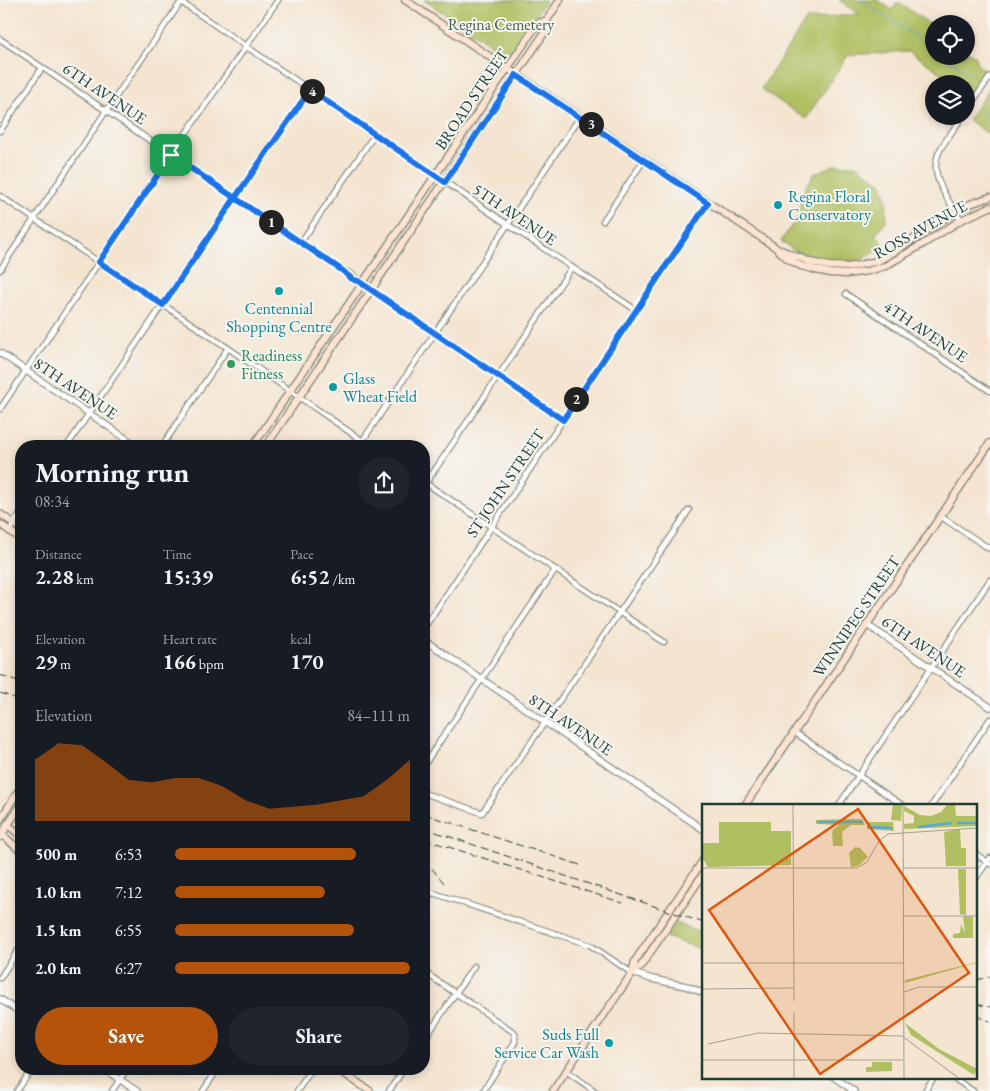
<!DOCTYPE html>
<meta charset="utf-8">
<style>
:root{--surface:#171b24;--page:#20242c;--text:#f1f3f6;--muted:#9ea1a6;--accent:#b45309}
body{margin:0;font-family:"EB Garamond",serif;background:var(--page);color:var(--text);height:100vh;display:flex;flex-direction:column;font-size:19px;white-space:nowrap}
*{box-sizing:border-box;margin:0}
p{font-size:16px;color:var(--muted)}
.icon{flex:none;width:28px;height:28px;fill:none;stroke:currentColor;stroke-width:2;stroke-linecap:round;stroke-linejoin:round}
.map{position:relative;flex:1;overflow:hidden}
.side{position:absolute;left:15px;top:440px;width:415px;height:635px;display:flex;flex-direction:column;background:var(--surface);border-radius:20px;box-shadow:0 2px 8px #0003}
.side>*{flex:none}
.buttons{position:absolute;left:925px;top:15px;display:grid;gap:10px}
.buttons a{display:grid;place-items:center;width:50px;height:50px;border-radius:50%;background:var(--surface);box-shadow:0 2px 8px #0003;font-size:25px}
.pin{position:absolute;display:grid;place-items:center;width:42px;height:42px;color:#fff;margin:-21px;border-radius:10px;box-shadow:0 2px 8px #0006}
.km{position:absolute;width:25px;height:25px;margin:-12px;border-radius:50%;background:#222;color:#fff;font-size:14px;line-height:25px;text-align:center}
.round{display:grid;place-items:center;flex:none;width:52px;height:52px;border-radius:26px;background:var(--page)}
.headline{display:flex;align-items:center;justify-content:space-between;height:85px;padding:0 20px}
h1{font-size:28px;font-weight:700;line-height:38px}
.stats{display:grid;grid-template-columns:repeat(3,1fr);gap:8px;height:85px;padding:5px 20px}
.stats div{display:grid;align-content:center}
.stats b{font-size:21px;font-weight:700}
.stats small{font-size:14px;font-weight:400}
.stats p{font-size:14px}
.chart{height:140px;padding:10px 20px}
.chart p{display:flex;justify-content:space-between}
.chart svg{width:100%;height:90px;margin-top:5px;fill:var(--accent);opacity:.7}
.action{display:flex;gap:10px;margin-top:auto;padding:10px 20px}
.action a{flex:1;height:58px;border-radius:30px;background:var(--accent);color:#fff;font-size:20px;font-weight:700;line-height:58px;text-align:center}
.action a+a{background:var(--page);color:var(--text)}
ul{padding:0 20px;list-style:none;font-size:16px}
li{display:grid;grid-template-columns:80px 60px 1fr;align-items:center;height:38px}
li i{height:12px;border-radius:6px;background:var(--accent)}
.map>svg:first-child{display:block}
</style>
<div class="map">
<svg width="990" height="1091" viewBox="0 0 990 1091">
<rect width="100%" height="100%" fill="#f6f6f2"/>
<filter id="ink" filterUnits="userSpaceOnUse"><feTurbulence type="fractalNoise" baseFrequency=".02" numOctaves="2"/><feDisplacementMap in="SourceGraphic" scale="10" xChannelSelector="R" yChannelSelector="G"/><feConvolveMatrix kernelMatrix="1 2 1 2 8 2 1 2 1" color-interpolation-filters="sRGB"/></filter>
<filter id="wash" filterUnits="userSpaceOnUse"><feTurbulence type="fractalNoise" baseFrequency=".0096" numOctaves="4" result="noise"/><feDisplacementMap in="SourceGraphic" scale="20" xChannelSelector="R" yChannelSelector="G"/><feGaussianBlur stdDeviation="1.12" result="paint"/><feColorMatrix in="noise" values="0 0 0 0 0 0 0 0 0 0 0 0 0 0 0 0 0 1.4 0 .05"/><feComposite in="paint" operator="in"/></filter>
<g filter="url(#wash)">
<rect width="100%" height="100%" fill="#f4e4d0"/>
<path fill="#b0bf62" stroke="#687e4b" d="M424 0H546L512 50 503 53Z
M839 0H878L892 10 898 2 934 27V56H966V50L975 56 977 64 986 71 971 94 966 90V84H957L909 51 848 55 806 119 761 89 806 20 859 14Z
M990 88V135L968 120Z
M834 165H856L882 183 887 201 886 221 876 234 885 248 860 260 838 262 814 258 795 251 781 241 799 215 801 195 814 174Z
M676 923 704 933V950L666 937Z"/>
<g fill="none" stroke-linecap="round" stroke-linejoin="round">
<path stroke="#57a8d2" stroke-width="1" d="M860 0 934 49
M944 56 971 74
M979 111 990 119"/>
</g>
</g>
<g filter="url(#ink)">
<g fill="none" stroke-linecap="round" stroke-linejoin="round">
<g stroke="#8a9082" stroke-width="7">
<path id="minor" d="M0 39 343 271C347 276 352 280 358 281
M966 111 990 77
M0 131 42 68
M0 196 228 348 370 446
M961 220C949 201 928 176 939 152 945 140 955 128 963 116
M603 221 644 160
M301 242 375 134
M0 270 106 111 181 2 507 224 636 310
M345 271C356 275 355 279 363 284L563 420
M846 294 990 391
M0 409 171 155 278 0
M67 446 235 198 310 90
M162 446 228 348
M359 446 580 117
M424 482 664 642
M424 486 572 267
M940 516 990 549
M9 531 21 513
M424 628 708 203
M794 732 902 805
M424 765 555 570
M424 793 482 813 545 722 689 510
M839 805 990 580
M932 805 990 719
M976 854 990 864
M976 878 990 858
M424 890 590 945 632 973
M424 904 431 893
M424 972 515 1033V1042L483 1091
M0 978 21 946
M424 1040 474 966
M566 1071 595 1091
M952 1077 973 1091
M17 1091 32 1069
M112 1091 127 1069
M203 1091 218 1069
M297 1091 312 1069
M389 1091 404 1069
M925 1091 934 1077"/>
</g>
<g stroke="#8a9082" stroke-width="8">
<path id="tertiary" d="M0 353 137 446
M867 625 990 707
M424 640 704 830
M632 973 652 979 686 986 704 993
M0 999 21 1013
M104 1069 137 1091
M834 1077 854 1091"/>
</g>
<g stroke="#8a9082" stroke-width="9">
<path id="secondary" d="M405 0 775 247 788 259 801 266 816 270 830 273 847 274 868 271 885 266 923 244 961 220 990 207
M781 250 810 262 829 266 849 267 878 261 894 252 956 211 970 204 990 197
M253 446 538 23 547 20 560 0
M266 446 547 29V20
M0 514 21 528
M0 524 21 539
M745 805 990 443
M0 820 21 787
M7 824 21 836
M0 833 21 851
M0 837 21 805
M632 973 635 961 704 859
M337 1069 370 1091
M553 1091 632 973 641 966 704 873"/>
</g>
<use href="#minor" stroke="#fff" stroke-width="4.5"/>
<use href="#tertiary" stroke="#fff" stroke-width="5.5"/>
<use href="#secondary" stroke="#fee3d1" stroke-width="6"/>
<path stroke="#1f3d34" stroke-width="1" stroke-dasharray="8 4" stroke-linecap="butt" d="M0 675 21 682
M0 693 21 700
M424 814 580 865
M424 828 704 923
M424 839 623 903
M424 859 444 883
M976 980 990 977
M976 1004 990 1007
M976 1016 990 1021"/>
</g>
</g>
<g fill="none" stroke-linecap="round" stroke-linejoin="round" filter="url(#ink)">
<g stroke="#fff" stroke-width="10">
<path id="route" d="M171 155 99 262 163 305 235 198 343 271C348 276 352 280 358 281L563 420 708 203 516 75 445 182 310 90 235 198 171 155"/>
</g>
<use href="#route" stroke="#1a73e8" stroke-width="6"/>
</g>
<g fill="#0f9aa8" stroke="#f6f6f2" stroke-width="2">
<circle cx="778" cy="205" r="5"/>
<circle cx="279" cy="291" r="5"/>
<circle cx="333" cy="387" r="5"/>
<circle cx="609" cy="1043" r="5"/>
</g>
<circle fill="#2e9e5b" stroke="#f6f6f2" stroke-width="2" cx="231" cy="364" r="5"/>
<g text-anchor="middle" stroke-width="4" stroke-linejoin="round" paint-order="stroke">
<g font-size="16" fill="#435e40" stroke="#f6f6f2">
<text x="501" y="30">Regina Cemetery</text>
</g>
<g font-size="16" fill="#1f3d34" stroke="#f6f6f2">
<text transform="translate(105 93) rotate(34)" y="6">6TH AVENUE</text>
<text transform="translate(471 99) rotate(-56)" y="6">BROAD STREET</text>
<text transform="translate(515 214) rotate(34)" y="6">5TH AVENUE</text>
<text transform="translate(920 229) rotate(-29)" y="6">ROSS AVENUE</text>
<text transform="translate(926 331) rotate(34)" y="6">4TH AVENUE</text>
<text transform="translate(76 388) rotate(34)" y="6">8TH AVENUE</text>
<text transform="translate(505 483) rotate(-56)" y="6">ST JOHN STREET</text>
<text transform="translate(856 616) rotate(-56)" y="6">WINNIPEG STREET</text>
<text transform="translate(924 646) rotate(34)" y="6">6TH AVENUE</text>
<text transform="translate(571 724) rotate(34)" y="6">8TH AVENUE</text>
</g>
<g font-size="16" fill="#0d838f" stroke="#f6f6f2" text-anchor="start">
<text x="788" y="202">Regina Floral<tspan x="788" dy="18">Conservatory</tspan></text>
<text x="279" y="314" text-anchor="middle">Centennial<tspan x="279" dy="18">Shopping Centre</tspan></text>
<text x="343" y="384">Glass<tspan x="343" dy="18">Wheat Field</tspan></text>
<text x="599" y="1040" text-anchor="end">Suds Full<tspan x="599" dy="18">Service Car Wash</tspan></text>
</g>
<g font-size="16" fill="#27864d" stroke="#f6f6f2" text-anchor="start">
<text x="241" y="361">Readiness<tspan x="241" dy="18">Fitness</tspan></text>
</g>
</g>
<g transform="translate(702 804)">
<rect width="275" height="275" fill="#f4e4d0"/>
<path d="M191 0H200L199 17 189 16ZM246 0H253L254 12H275V22L202 25V20L212 19V12L202 7V2L218 11 229 12 239 8ZM142 15H160L163 21H149L140 28 141 42H131L130 27 137 21 114 20V16ZM17 18H69V27H89V61L6 63 0 54V39H17ZM165 18H191L192 27 165 25ZM258 25 259 44H264V62H244L242 28ZM153 43 158 44 166 53 156 62 149 63 147 49ZM256 65H264V111L258 110ZM261 112 271 113V134H251V130L258 129 259 120 263 129ZM275 158V163L273 159 203 179V176ZM203 219 237 245 275 265 272 271 209 231ZM170 258H190V267L164 268V263H170Z" fill="#b0bf62"/>
<path fill="none" stroke="#57a8d2" stroke-width="2.5" d="M116 18H161M255 19H275M166 23 190 24M216 23 250 19"/>
<path fill="none" stroke="#9fa192" stroke-width="1" d="M91 0 92 197M201 0 202 275M0 64H155L165 58 177 37 186 30 275 24M201 64H275M201 112H275M0 159H201M0 185 92 184M202 188 217 183H275M92 209V275M6 240 56 229 200 232 258 275M0 256H201"/>
<path fill="#de580e" fill-opacity="0.15" stroke="#de580e" stroke-width="2.5" d="M156 5 267 169 118 270 7 106Z"/>
<rect width="275" height="275" fill="none" stroke="#1f3d34" stroke-width="2.5"/>
</g>
</svg>
<div class="buttons">
<a><svg class="icon" aria-label="locate" viewBox="0 0 24 24"><circle cx="12" cy="12" r="6"/><path d="M12 2v4M12 18v4M2 12h4M18 12h4"/></svg></a>
<a><svg class="icon" aria-label="layers" viewBox="0 0 24 24"><path d="M12 4l9 5-9 5-9-5zM3 14l9 5 9-5"/></svg></a>
</div>
<div class="pin" style="left:171px;top:155px;background:#1e9e55"><svg class="icon" aria-label="arrive" viewBox="0 0 24 24"><path d="M6 21V4h12l-3 4 3 4H6"/></svg></div>
<b class="km" style="left:271px;top:222px">1</b>
<b class="km" style="left:576px;top:399px">2</b>
<b class="km" style="left:591px;top:124px">3</b>
<b class="km" style="left:312px;top:91px">4</b>
<section class="side">
<div class="headline"><div><h1>Morning run</h1><p>08:34</p></div><a class="round"><svg class="icon" aria-label="share" viewBox="0 0 24 24"><path d="M12 15V3M7 8l5-5 5 5M5 13v7h14v-7"/></svg></a></div>
<div class="stats">
<div><p>Distance</p><b>2.28<small> km</small></b></div>
<div><p>Time</p><b>15:39</b></div>
<div><p>Pace</p><b>6:52<small> /km</small></b></div>
</div>
<div class="stats">
<div><p>Elevation</p><b>29<small> m</small></b></div>
<div><p>Heart rate</p><b>166<small> bpm</small></b></div>
<div><p>kcal</p><b>170</b></div>
</div>
<div class="chart"><p><span>Elevation</span>84–111 m</p>
<svg viewBox="0 0 160 44" preserveAspectRatio="none"><path d="M0 44V14L10 6L20 7L30 15L40 24L50 25L60 23L70 23L80 27L90 34L100 38L110 37L120 36L130 34L140 32L150 24L160 14V44z"/></svg>
</div>
<ul>
<li><b>500 m</b>6:53<i style="width:77%"></i></li>
<li><b>1.0 km</b>7:12<i style="width:64%"></i></li>
<li><b>1.5 km</b>6:55<i style="width:76%"></i></li>
<li><b>2.0 km</b>6:27<i style="width:100%"></i></li>
</ul>
<div class="action"><a>Save</a><a>Share</a></div>
</section>
</div>
